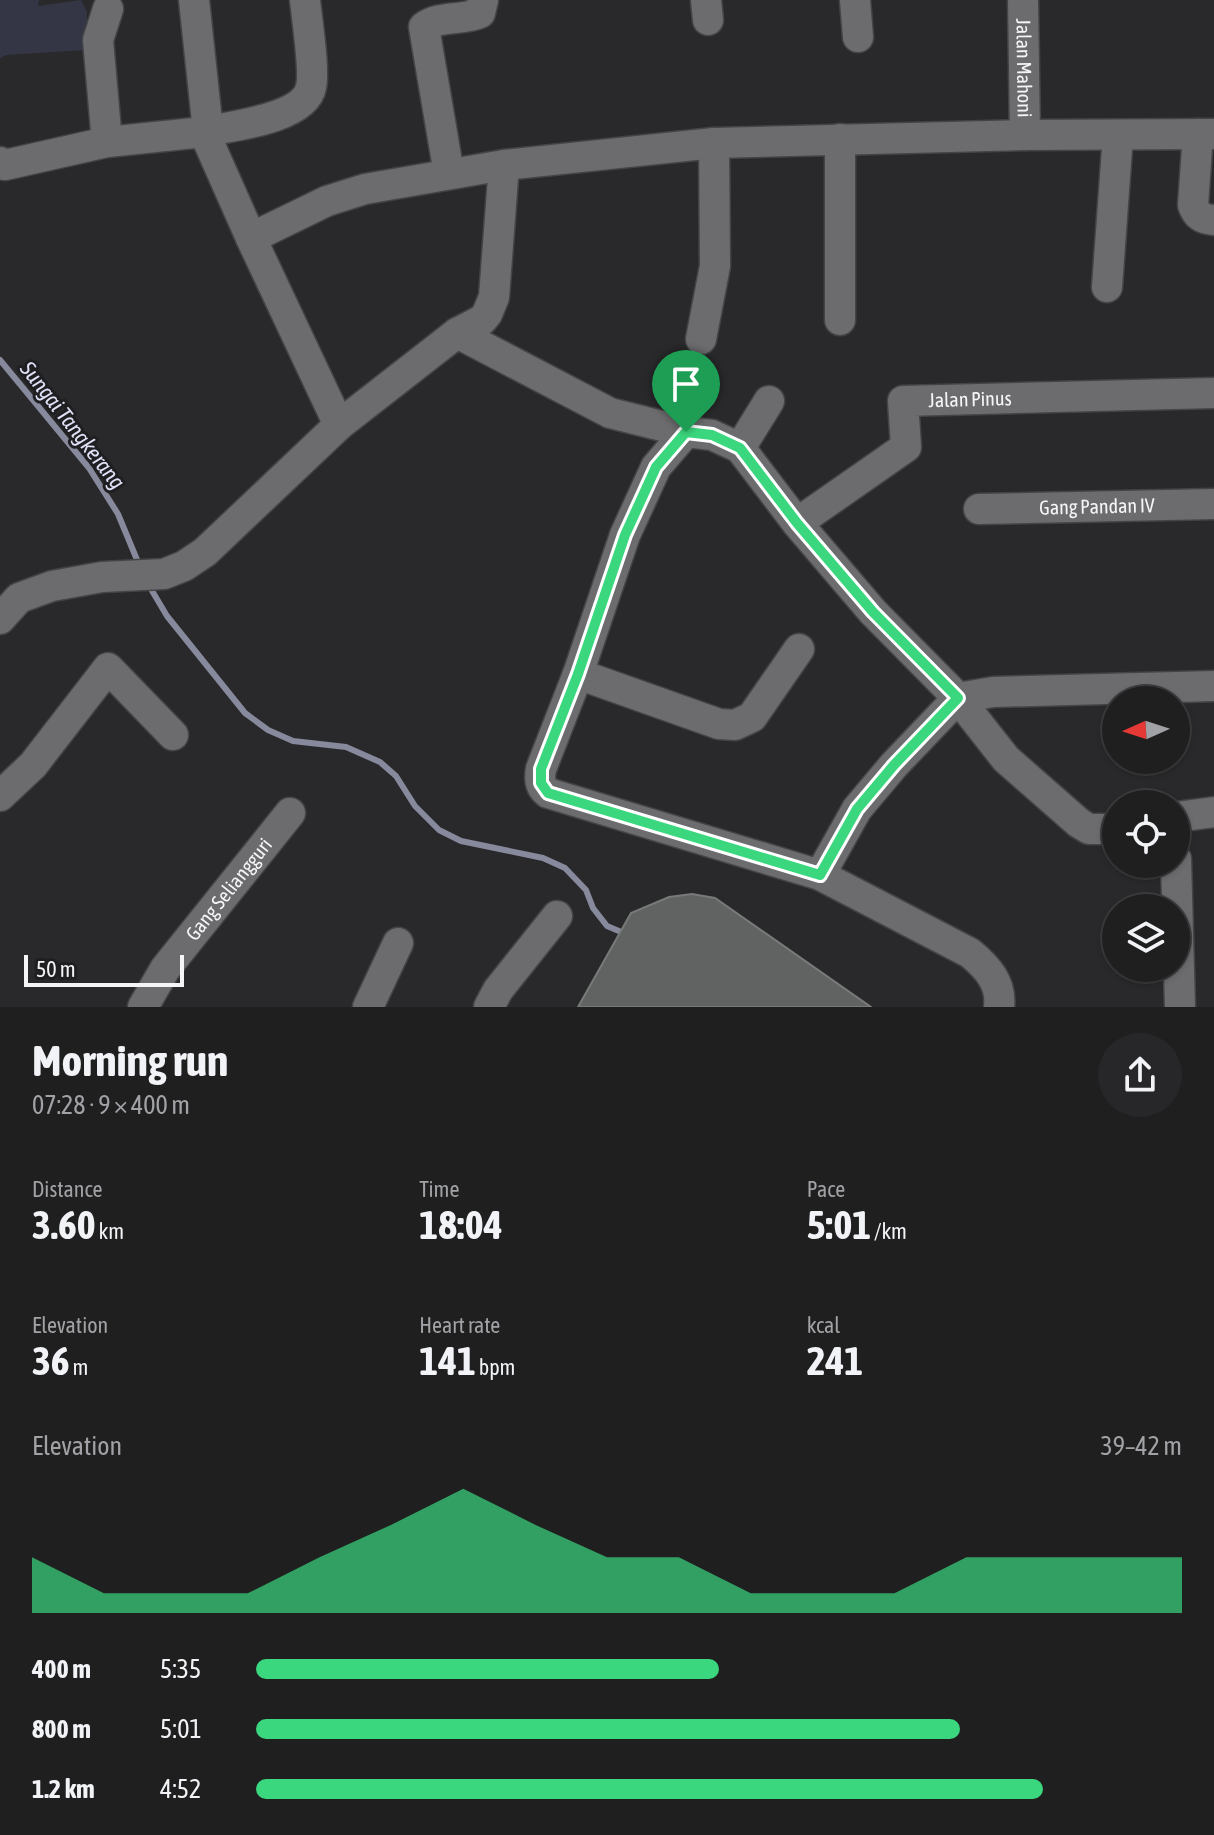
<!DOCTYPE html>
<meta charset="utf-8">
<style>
:root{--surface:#1f1f20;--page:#272729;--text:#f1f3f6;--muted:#a1a2a5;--line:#3c3d3e;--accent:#3bd77e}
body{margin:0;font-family:"Asap Condensed",sans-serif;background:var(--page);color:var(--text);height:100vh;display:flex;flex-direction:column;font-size:30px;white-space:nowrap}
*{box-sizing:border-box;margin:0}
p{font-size:26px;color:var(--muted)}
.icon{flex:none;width:44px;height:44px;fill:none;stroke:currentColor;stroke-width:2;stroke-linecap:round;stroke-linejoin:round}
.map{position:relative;height:1007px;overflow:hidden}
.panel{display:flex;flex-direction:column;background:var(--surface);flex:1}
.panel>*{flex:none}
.needle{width:52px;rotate:267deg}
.controls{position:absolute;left:1102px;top:686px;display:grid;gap:16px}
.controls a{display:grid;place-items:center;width:88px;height:88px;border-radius:50%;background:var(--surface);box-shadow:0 2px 6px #0004,0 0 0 2px var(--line);font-size:40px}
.scale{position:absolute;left:24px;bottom:20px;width:160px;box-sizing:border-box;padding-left:8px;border:4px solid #f5f5f7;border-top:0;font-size:22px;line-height:28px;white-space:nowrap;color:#f5f5f7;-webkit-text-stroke:6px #1f1f22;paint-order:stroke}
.pin{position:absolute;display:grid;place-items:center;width:68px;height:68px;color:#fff;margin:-82px -34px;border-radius:50% 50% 50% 0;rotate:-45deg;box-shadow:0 0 8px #0007}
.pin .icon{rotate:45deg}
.round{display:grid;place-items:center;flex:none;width:84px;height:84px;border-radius:42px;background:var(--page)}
.overview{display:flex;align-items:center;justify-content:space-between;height:136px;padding:0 32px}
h1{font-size:44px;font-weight:700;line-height:60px}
.stats{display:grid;grid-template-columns:repeat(3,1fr);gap:12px;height:136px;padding:8px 32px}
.stats div{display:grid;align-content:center}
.stats b{font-size:40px;font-weight:700}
.stats small{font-size:22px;font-weight:400}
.stats p{font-size:22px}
.chart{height:224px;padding:16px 32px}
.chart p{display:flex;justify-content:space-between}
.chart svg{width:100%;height:144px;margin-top:8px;fill:var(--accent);opacity:.7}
ul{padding:0 32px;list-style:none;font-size:26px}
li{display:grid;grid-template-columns:128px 96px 1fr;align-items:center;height:60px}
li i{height:20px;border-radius:10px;background:var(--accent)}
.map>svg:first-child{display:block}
</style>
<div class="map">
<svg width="1214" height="1007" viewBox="0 0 1214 1007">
<rect width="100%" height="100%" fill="#29292b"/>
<path fill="#343645" d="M0 0H39L38 6 81 0 87 12 86 50 6 55 0 58Z"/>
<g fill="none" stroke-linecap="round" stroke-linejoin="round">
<path stroke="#87899c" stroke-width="6" d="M0 360 89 468 118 514 140 567
M148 584 167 616 245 713 268 730 293 741 346 747 380 762 396 776 415 806 439 830 461 841 543 858 565 868 586 890 593 908 607 926 626 934"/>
</g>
<path fill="#606362" stroke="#787a79" stroke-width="2" d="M692 894 715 898 871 1007H578L631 913 669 897Z"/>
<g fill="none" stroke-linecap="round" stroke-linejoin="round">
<g stroke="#434446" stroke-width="33">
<g id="minor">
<path d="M194 0 208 131 204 132"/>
<path d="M706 0 708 20"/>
<path d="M855 0 858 37"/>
<path id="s1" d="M1023 0 1025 135"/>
<path d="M208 131C234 126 305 118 311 87 315 70 307 20 305 0"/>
<path d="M1198 134 1193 205C1197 216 1202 219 1214 220"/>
<path d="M840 139V320"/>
<path d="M107 142 98 40 108 9"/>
<path d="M0 162 5 165 107 142 204 132 251 238 339 425"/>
<path d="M449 174 424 27C440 15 462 21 480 13L483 0"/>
<path d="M251 238 327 201 365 189 504 165 714 143 1025 135 1214 134"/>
<path d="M1107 287 1118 135"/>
<path d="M457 333 610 413 686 432 712 435 740 448 797 523 873 612 958 698 1006 759 1079 823 1089 829H1116"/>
<path d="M701 339 715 266 714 143"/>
<path d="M686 432 656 467 625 535 578 674 541 769C539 779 540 787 548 793L820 875 970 953C987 967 1002 983 999 1007"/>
<path d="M740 448 769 401"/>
<path id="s2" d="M979 509 1214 504"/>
<path id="s3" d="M797 523 906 447 903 401 1214 393"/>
<path d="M0 619 19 598 52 586 102 577 164 574 184 566 205 552 339 425 457 333 482 320 487 314 494 297 504 165"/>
<path d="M578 674 719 724 735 725 752 717 799 649"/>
<path d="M0 796 33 765 108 668 173 735"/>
<path d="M1176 817 1214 812"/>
<path d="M1176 859 1180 1007"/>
<path d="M820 875 857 809 894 765 958 698 993 692 1214 686"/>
<path id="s4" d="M143 1007 165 969 290 813"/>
<path d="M368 1007 398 943"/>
<path d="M489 1007 498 990 557 916"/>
</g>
</g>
<use href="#minor" stroke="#6c6c6f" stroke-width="30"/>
</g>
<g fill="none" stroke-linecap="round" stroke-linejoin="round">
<g stroke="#fff" stroke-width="16">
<path id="route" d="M686 432 712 435 740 448 797 523 873 612 958 698 894 765 857 809 820 875 548 793 541 783V769L578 674 625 535 656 467Z"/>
</g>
<use href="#route" stroke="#3bd77e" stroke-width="10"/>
</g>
<g text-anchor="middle" stroke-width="6" stroke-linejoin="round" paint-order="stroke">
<g font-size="20" fill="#f5f5f7" stroke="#1f1f22">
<text dy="7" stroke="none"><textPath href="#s1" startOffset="68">Jalan Mahoni</textPath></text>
<text dy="7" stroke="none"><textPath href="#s3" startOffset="246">Jalan Pinus</textPath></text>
<text dy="7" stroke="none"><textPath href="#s2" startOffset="118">Gang Pandan IV</textPath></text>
<text dy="7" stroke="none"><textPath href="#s4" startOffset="146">Gang Seliangguri</textPath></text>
</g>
<g font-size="22" font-style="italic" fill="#e0e3f8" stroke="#1f1f22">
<text transform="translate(73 425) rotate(52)" y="8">Sungai Tangkerang</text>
</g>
</g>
</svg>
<div class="controls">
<a><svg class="needle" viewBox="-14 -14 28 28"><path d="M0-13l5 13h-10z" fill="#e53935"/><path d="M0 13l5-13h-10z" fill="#a1a2a5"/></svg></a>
<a><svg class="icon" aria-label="locate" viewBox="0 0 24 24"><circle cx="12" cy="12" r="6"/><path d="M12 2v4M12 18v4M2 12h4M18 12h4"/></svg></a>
<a><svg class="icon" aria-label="layers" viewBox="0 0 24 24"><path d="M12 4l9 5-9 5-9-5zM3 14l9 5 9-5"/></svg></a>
</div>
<div class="scale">50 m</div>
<div class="pin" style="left:686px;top:432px;background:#1e9e55"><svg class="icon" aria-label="arrive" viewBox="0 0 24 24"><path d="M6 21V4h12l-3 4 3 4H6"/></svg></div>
</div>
<section class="panel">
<div class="overview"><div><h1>Morning run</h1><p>07:28 · 9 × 400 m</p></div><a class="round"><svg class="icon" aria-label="share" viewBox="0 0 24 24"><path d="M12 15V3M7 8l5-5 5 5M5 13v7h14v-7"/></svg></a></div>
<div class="stats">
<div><p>Distance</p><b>3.60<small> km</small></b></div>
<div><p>Time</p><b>18:04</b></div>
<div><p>Pace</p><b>5:01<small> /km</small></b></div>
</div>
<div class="stats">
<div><p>Elevation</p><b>36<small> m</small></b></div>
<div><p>Heart rate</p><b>141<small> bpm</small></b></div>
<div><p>kcal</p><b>241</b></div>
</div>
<div class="chart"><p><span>Elevation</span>39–42 m</p>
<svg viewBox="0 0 160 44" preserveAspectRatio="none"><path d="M0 44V27L10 38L20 38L30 38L40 27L50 17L60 6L70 17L80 27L90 27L100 38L110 38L120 38L130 27L140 27L150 27L160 27V44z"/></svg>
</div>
<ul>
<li><b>400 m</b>5:35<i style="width:50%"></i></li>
<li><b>800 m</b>5:01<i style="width:76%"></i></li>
<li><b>1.2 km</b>4:52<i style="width:85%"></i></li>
</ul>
</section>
